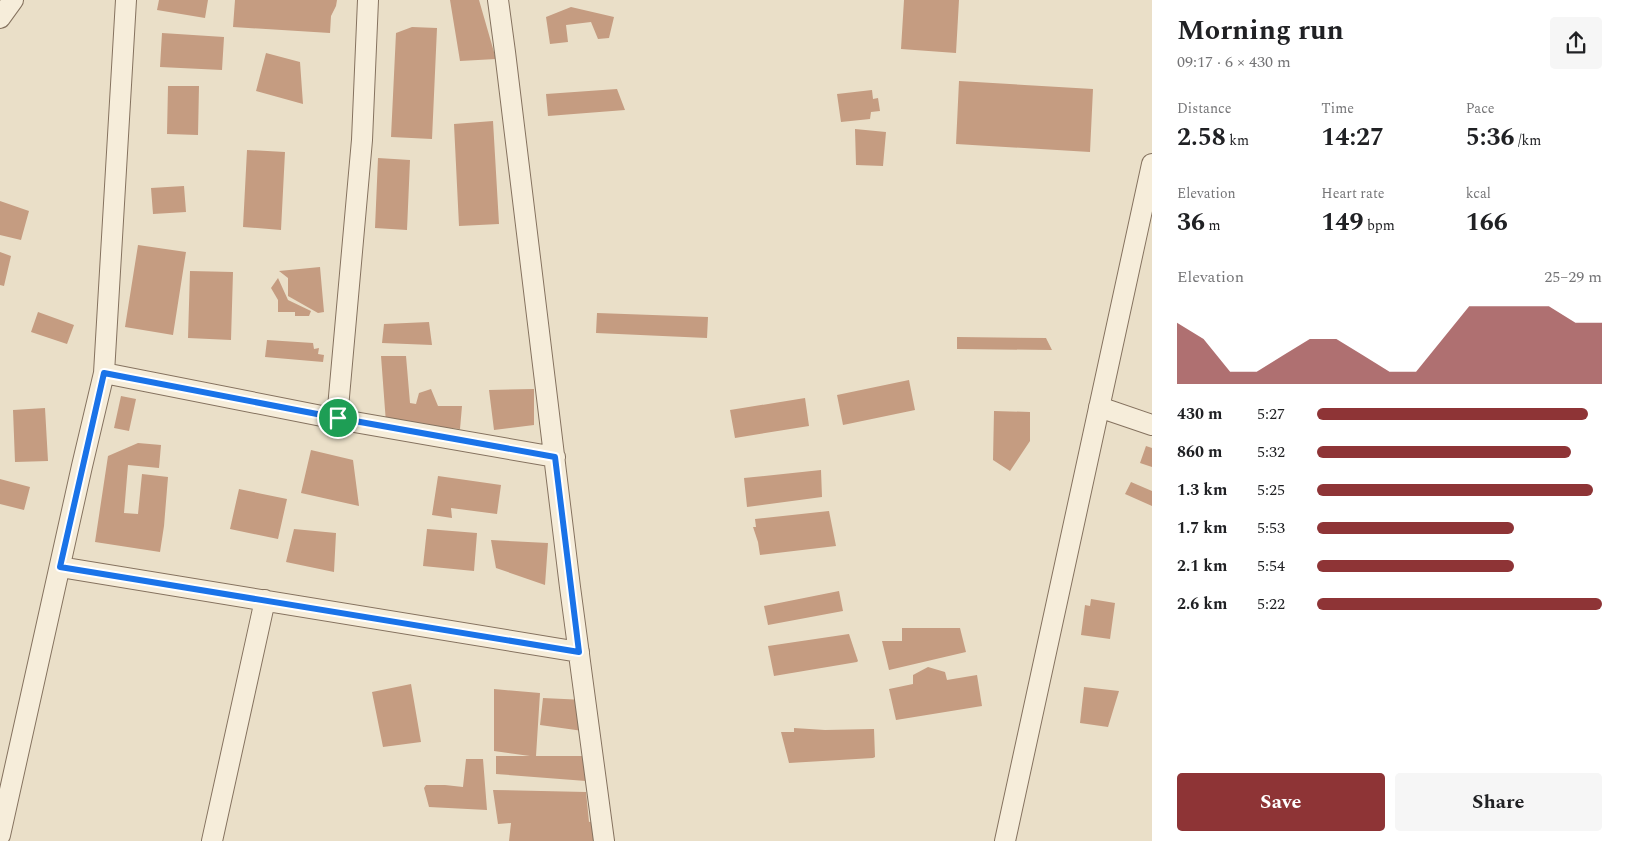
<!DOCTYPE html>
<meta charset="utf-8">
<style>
:root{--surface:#fff;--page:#f6f6f6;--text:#202124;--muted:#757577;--accent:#8e3436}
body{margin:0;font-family:Spectral,serif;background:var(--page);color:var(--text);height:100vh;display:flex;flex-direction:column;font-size:19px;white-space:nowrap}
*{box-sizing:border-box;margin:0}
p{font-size:16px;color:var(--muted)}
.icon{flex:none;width:28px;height:28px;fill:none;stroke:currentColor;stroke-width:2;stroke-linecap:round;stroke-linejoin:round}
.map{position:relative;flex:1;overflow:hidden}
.sheet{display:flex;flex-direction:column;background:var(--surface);width:475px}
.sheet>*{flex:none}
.pin{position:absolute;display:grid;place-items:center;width:42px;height:42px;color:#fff;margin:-21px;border:2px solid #fff;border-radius:50%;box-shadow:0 1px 5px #0007}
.round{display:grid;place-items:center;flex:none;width:52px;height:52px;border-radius:5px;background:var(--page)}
.headline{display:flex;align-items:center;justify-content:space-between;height:85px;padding:0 25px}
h1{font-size:28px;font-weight:700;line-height:38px}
.metrics{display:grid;grid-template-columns:repeat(3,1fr);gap:8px;height:85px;padding:5px 25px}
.metrics div{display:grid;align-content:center}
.metrics b{font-size:25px;font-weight:700}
.metrics small{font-size:14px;font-weight:400}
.metrics p{font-size:14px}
.chart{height:140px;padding:10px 25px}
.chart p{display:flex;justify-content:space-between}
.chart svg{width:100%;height:90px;margin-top:5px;fill:var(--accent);opacity:.7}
.button{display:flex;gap:10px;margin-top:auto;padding:10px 25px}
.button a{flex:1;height:58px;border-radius:5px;background:var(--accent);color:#fff;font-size:20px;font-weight:700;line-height:58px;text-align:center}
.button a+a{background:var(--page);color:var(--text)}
ul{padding:0 25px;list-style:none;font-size:16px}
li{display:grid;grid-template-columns:80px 60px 1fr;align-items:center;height:38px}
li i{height:12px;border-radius:6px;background:var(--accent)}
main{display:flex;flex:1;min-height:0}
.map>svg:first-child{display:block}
</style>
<main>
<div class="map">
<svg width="1152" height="841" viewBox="0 0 1152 841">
<rect width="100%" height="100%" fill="#eadfc8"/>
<path fill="#c59c81" d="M159 0H208L205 18 157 10Z
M235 0H337L336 6 331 16 330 33 233 27Z
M450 0H479L496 59 460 61Z
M904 0H959L956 53 901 49Z
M571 7 614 17 609 38 598 39 591 22 566 25 568 42 550 44 546 17Z
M412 27 437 28 432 139 391 137 396 33Z
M162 33 224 37 222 70 160 67Z
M266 53 300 62 303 104 256 91Z
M959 81 1093 89 1090 152 956 144Z
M168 86H199L198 135 167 134Z
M617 89 625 110 548 116 546 94Z
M872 90 873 99 878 98 880 111 871 112 870 119 841 122 837 94Z
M493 121 499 224 459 226 454 124Z
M855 129 886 132 883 166 856 165Z
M247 150 285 152 281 230 243 227Z
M378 158 410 160 407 230 375 228Z
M184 186 186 212 153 214 151 188Z
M0 201 29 211 21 240 0 235Z
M138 245 186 252 173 335 125 327Z
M0 252 11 256 4 286 0 285Z
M320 267 324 312 318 313 288 296V278L279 271Z
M190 271 233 272 231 340 188 338Z
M278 278 288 300 311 311 309 316H295V312H278V300L271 288Z
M38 312 74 325 67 344 31 332Z
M597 313 708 317 707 338 596 333Z
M429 322 432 345 382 343 384 324Z
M957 337 1046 338 1052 350 957 349Z
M267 340 313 343 314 349 319 348 318 354 324 355 323 362 265 357Z
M381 356H406L410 403 416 404 419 393 431 389 438 406H462L460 429 386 423Z
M909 380 915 410 843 425 837 395Z
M534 389V425L494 430 489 390Z
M121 396 136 399 129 431 114 428Z
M805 398 809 426 735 438 730 410Z
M45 408 48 461 15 462 13 410Z
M994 411 1030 412V441L1010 471 993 460Z
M138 443 161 445 159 468 128 465 124 513 138 514 142 474 168 477 164 526 160 552 95 542 108 456Z
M1146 446 1152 448V467L1140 463Z
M311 450 353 460 359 506 301 493Z
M821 470 822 497 747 507 744 478Z
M438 476 501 485 497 514 451 508 452 518 432 515Z
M0 479 30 487 24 510 0 504Z
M1131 482 1152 491V506L1125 494Z
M239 489 287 499 278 539 230 529Z
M829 511 836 546 760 555 758 542 753 527H756L755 519Z
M294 529 336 533 334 572 286 562Z
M427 529 477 533 474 571 423 566Z
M491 540 548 543 545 585 496 568Z
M839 591 843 611 768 625 764 606Z
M1091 599 1115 603 1110 639 1081 635 1085 605 1090 606Z
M902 628H960L966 652 889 670 882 641H902Z
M849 634 858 661 857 662 774 676 768 646Z
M928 667 945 672 947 680 977 675 982 706 896 720 889 689 913 684V675Z
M411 684 421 742 383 747 372 692Z
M1084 687 1119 691 1108 727 1080 723Z
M494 689 540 693 536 756H589L586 781 496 774V756H530L494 751Z
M543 698 585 700 583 731 540 725Z
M794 728 825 730 874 729 875 757 873 758 789 763 781 732H794Z
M466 759H483L487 810 429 807 424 788 426 785H445L463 787Z
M493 790 586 792 589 822 594 821 593 841H509L511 823 498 824Z"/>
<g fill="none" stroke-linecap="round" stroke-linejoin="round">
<g stroke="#85725f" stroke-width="22">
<path id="street" d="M498 0 505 52 570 587 604 841
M0 18 13 0
M104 373 337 419 555 457
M1099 407 1152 425
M337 419 362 140 368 0
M60 567 579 652
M0 835 82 466 104 373 126 0
M212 841 265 600
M1005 841 1152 164"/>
</g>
<use href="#street" stroke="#f6edda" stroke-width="20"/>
</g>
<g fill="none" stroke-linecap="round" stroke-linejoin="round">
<g stroke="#fff" stroke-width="10">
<path id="route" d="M104 373 338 418 555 457 579 652 60 567Z"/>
</g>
<use href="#route" stroke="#1a73e8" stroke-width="6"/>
</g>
</svg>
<div class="pin" style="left:338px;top:418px;background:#1e9e55"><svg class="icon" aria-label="arrive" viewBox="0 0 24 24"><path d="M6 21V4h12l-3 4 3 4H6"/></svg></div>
</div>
<section class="sheet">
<div class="headline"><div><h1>Morning run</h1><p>09:17 · 6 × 430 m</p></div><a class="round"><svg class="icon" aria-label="share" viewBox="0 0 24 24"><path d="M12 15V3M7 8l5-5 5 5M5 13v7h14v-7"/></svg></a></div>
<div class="metrics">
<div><p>Distance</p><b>2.58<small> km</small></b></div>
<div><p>Time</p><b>14:27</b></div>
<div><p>Pace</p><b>5:36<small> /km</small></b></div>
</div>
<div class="metrics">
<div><p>Elevation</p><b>36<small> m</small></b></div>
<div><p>Heart rate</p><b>149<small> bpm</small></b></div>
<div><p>kcal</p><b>166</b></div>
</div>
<div class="chart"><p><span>Elevation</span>25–29 m</p>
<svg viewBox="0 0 160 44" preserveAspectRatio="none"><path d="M0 44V14L10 22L20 38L30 38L40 30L50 22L60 22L70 30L80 38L90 38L100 22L110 6L120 6L130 6L140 6L150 14L160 14V44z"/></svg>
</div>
<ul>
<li><b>430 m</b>5:27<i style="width:95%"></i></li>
<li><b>860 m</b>5:32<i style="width:89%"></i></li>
<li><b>1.3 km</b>5:25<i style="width:97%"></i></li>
<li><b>1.7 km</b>5:53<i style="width:69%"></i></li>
<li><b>2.1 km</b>5:54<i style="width:69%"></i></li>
<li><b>2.6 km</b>5:22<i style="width:100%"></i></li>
</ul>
<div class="button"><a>Save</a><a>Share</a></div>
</section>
</main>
